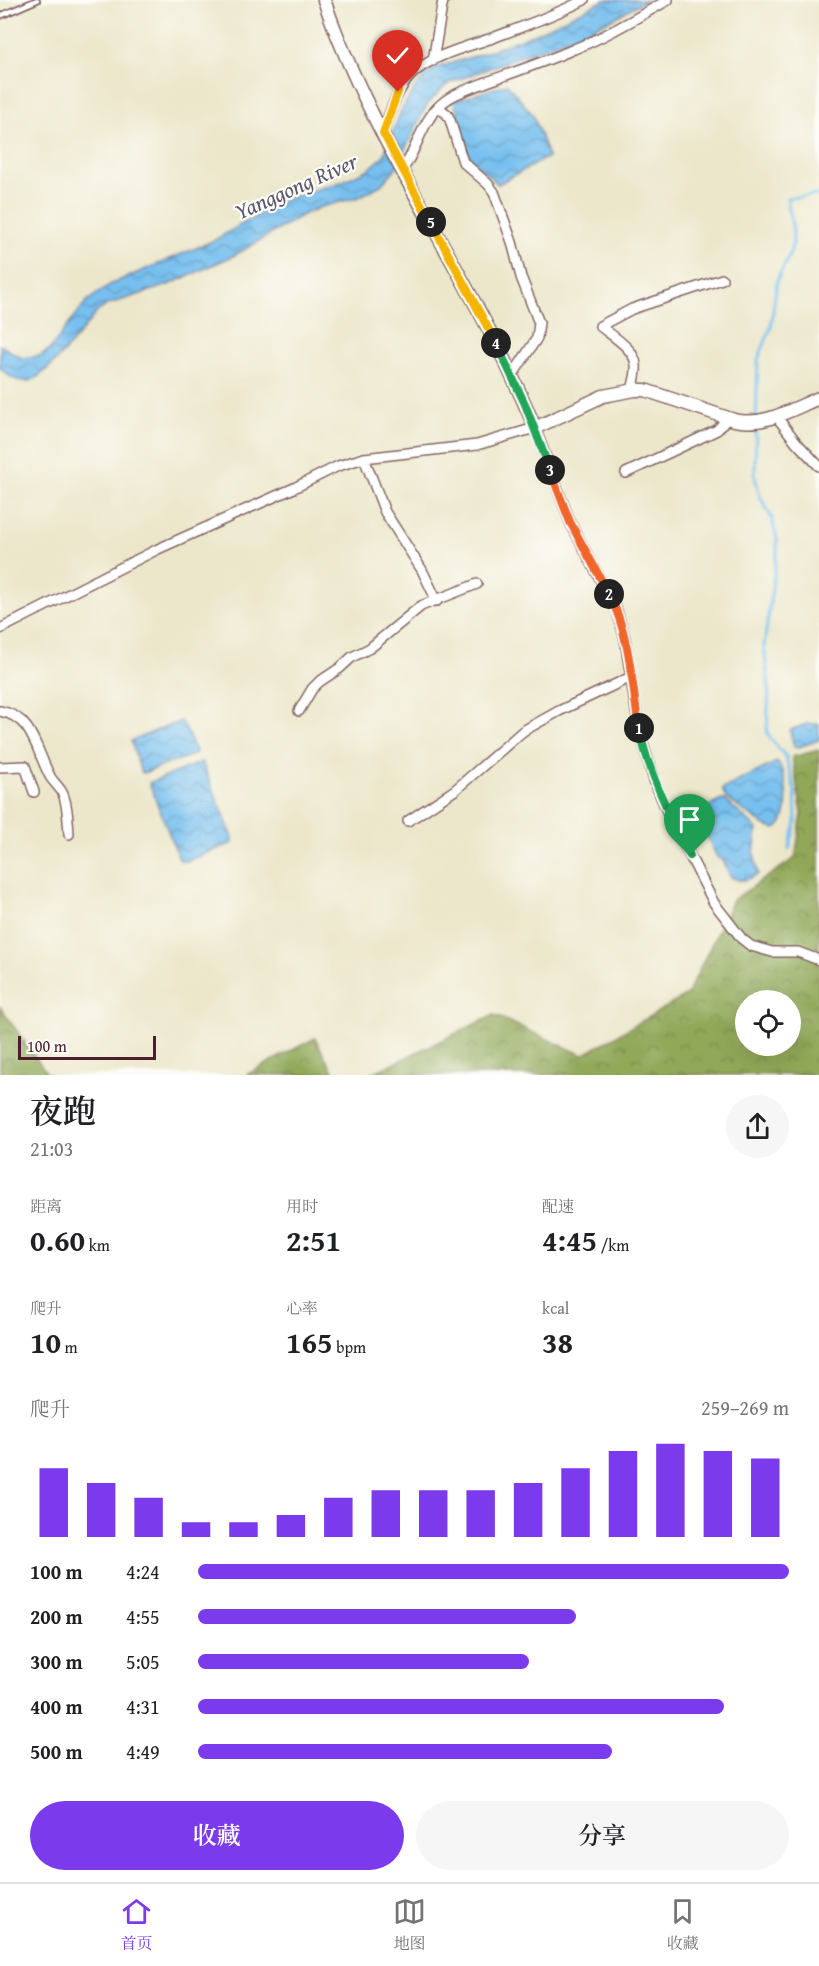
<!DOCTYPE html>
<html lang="zh">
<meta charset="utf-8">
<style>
:root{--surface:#fff;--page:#f6f6f6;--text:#202124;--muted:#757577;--line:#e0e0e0;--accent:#7c3aed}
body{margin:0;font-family:"Gentium Book Plus","Noto Serif SC",serif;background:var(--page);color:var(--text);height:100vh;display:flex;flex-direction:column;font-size:22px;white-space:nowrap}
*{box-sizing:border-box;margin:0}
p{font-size:20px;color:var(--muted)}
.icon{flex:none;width:33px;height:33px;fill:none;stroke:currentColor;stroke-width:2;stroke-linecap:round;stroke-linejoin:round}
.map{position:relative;height:1075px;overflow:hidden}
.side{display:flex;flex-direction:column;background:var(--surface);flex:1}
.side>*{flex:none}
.tools{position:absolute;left:735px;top:990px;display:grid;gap:12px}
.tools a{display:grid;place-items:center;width:66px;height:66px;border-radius:50%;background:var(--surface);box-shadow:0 6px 24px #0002;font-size:30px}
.scale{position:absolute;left:18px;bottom:15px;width:138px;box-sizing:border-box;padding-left:6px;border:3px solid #4a1f2b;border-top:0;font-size:16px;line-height:21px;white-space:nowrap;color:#4a1f2b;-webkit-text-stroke:4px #fdfcf7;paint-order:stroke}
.pin{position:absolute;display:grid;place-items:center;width:51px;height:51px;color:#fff;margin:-62px -26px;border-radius:50% 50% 50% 0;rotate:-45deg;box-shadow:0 0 6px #0007}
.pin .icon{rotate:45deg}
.km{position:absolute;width:30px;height:30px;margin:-15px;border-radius:50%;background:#222;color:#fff;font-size:16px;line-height:30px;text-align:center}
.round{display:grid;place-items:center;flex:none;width:63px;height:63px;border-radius:32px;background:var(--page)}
.head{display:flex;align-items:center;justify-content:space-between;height:102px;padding:0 30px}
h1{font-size:33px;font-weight:600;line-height:45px}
.figures{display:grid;grid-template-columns:repeat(3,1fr);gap:9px;height:102px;padding:6px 30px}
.figures div{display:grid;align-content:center}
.figures b{font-size:30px;font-weight:600}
.figures small{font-size:16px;font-weight:400}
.figures p{font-size:16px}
.chart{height:168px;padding:12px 30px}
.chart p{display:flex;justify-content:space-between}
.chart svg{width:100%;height:108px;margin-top:6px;stroke:var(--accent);stroke-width:6}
.action{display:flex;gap:12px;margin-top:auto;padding:12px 30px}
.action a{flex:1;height:69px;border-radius:36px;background:var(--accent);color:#fff;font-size:24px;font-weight:600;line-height:69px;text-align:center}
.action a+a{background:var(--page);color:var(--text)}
ul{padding:0 30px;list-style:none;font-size:20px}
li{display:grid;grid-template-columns:96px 72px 1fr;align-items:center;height:45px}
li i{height:15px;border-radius:8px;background:var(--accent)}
.dock{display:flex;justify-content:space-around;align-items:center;height:84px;border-top:2px solid var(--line);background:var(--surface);font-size:16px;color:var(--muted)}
.dock a{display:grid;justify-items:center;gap:3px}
.dock .active{color:var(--accent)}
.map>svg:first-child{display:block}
</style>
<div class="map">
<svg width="819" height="1075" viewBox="0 0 819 1075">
<defs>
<pattern id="forest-crowns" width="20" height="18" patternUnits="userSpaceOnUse" patternTransform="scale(1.5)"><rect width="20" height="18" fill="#90a859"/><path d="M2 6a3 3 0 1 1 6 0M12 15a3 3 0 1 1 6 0" fill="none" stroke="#78884a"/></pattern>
<pattern id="water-waves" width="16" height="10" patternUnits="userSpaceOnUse" patternTransform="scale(1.5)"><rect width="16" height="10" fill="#76bfef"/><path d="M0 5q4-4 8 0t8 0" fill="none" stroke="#639bc2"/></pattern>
</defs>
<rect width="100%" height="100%" fill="#fdfcf7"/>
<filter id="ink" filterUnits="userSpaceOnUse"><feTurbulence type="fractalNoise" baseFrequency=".0167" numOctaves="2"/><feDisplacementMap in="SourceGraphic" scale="12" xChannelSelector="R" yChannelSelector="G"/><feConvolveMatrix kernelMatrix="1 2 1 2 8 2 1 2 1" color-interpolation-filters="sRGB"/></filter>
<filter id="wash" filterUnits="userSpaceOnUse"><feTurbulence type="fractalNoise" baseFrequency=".008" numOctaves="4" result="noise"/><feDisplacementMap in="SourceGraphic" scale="24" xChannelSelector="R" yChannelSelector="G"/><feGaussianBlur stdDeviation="1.35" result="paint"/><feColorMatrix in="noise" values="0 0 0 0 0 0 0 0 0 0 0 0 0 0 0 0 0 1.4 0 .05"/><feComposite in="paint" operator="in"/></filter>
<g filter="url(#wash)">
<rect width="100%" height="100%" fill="#ece7cb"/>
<path fill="url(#forest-crowns)" stroke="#6d6442" stroke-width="1.5" fill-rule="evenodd" d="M819 750V1075H369L494 1015 583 1055 687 995 733 900 795 858 802 813 792 757ZM746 1000H790V1046H746Z
M0 1007 48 1075H0Z
M315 1038 335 1075H246Z"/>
<path fill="url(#water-waves)" stroke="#606f8d" stroke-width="1.5" d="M605 0H646L614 18 576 36 449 83 440 91 427 105 395 169 381 185 359 197 321 207 304 214 235 255 168 285 107 305 97 312C85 327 46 378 29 381 16 383 8 375 0 368V345L22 358 40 356 50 349 86 302 111 284 215 240 287 198 341 182 369 169 383 157 401 111 414 90 426 76 436 68 488 52 538 32Z
M507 84 533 115 548 157 498 184 473 161 468 153 454 101Z
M180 721 182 722 196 751 195 754 144 773 141 772 131 741Z
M807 724H819V740L799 747H794L790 730Z
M202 762 233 838V843L186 861H180L149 783Z
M777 762C788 773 792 823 775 829L765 826 726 798 722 789Z
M721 800H725L757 829 754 854 758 874C748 880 741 883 730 876L724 861 717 857 707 837 704 825V809Z"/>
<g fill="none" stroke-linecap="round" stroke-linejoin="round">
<path stroke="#76bfef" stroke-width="3" d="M756 418 758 360 771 327 777 280 789 256 793 243V230L787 198 819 195
M756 425 755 477 760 496 772 519 777 539V552L764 646 769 687 767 732 770 738 786 757 795 792 796 823 789 849"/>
</g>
</g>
<g filter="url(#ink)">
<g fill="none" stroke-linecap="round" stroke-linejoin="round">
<g stroke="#836563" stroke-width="8">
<path id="service" d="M0 16 37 0"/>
</g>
<g stroke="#836563" stroke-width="12">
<path id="minor" d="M433 61 443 0
M438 107 447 114 450 120 463 162 488 184 494 192 512 242 521 277 539 323 537 338 512 376
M383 133C390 113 396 91 411 75 432 55 467 47 495 37 525 26 555 15 584 0
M403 169C417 149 421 124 439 106 451 94 469 89 484 83 514 72 545 62 574 49 607 36 638 17 668 0
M632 390C634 382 637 373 636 365 635 349 612 336 600 326L632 309 722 279
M776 416 797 443 819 466
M364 458 385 512 422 570 437 601
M626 473 717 430 728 418
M0 629 158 549 294 488 338 466 364 458 477 445 535 428 570 522 617 611 625 639 639 730 654 780 666 809 714 903 742 939 751 946 772 952H798L819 960
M0 711C34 717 36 752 51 778 55 784 62 789 64 797 68 808 68 822 69 834
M299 711 312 689 319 682 340 668 352 657 370 648 421 606 477 584
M0 767 25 766 34 792
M408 821 455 790 523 731 559 711 631 677"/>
</g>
<g stroke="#836563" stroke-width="15">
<path id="tertiary" d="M324 0C376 151 475 281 535 428L603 396 635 390H645L734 420C764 427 792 409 819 398"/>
</g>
<use href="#service" stroke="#fff" stroke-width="4.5"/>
<use href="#minor" stroke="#fff" stroke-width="9"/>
<use href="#tertiary" stroke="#fff" stroke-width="12"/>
</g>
</g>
<g fill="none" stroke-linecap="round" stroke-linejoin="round" filter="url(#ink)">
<g stroke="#fff" stroke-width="12">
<path id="split-1" d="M639 728C649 774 669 814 690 856"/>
</g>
<g stroke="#fff" stroke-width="12">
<path id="split-2" d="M609 594C630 635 632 684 639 728"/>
</g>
<g stroke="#fff" stroke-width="12">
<path id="split-3" d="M550 470 570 522 609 594"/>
</g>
<g stroke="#fff" stroke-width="12">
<path id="split-4" d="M496 343 525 404 550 470"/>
</g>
<g stroke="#fff" stroke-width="12">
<path id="split-5" d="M431 222 496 343"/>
</g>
<g stroke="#fff" stroke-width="12">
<path id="split-6" d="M398 92 383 133 431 222"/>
</g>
<use href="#split-1" stroke="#22a559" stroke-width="8"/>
<use href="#split-2" stroke="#f0652b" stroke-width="8"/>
<use href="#split-3" stroke="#f0652b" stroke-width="8"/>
<use href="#split-4" stroke="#22a559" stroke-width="8"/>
<use href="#split-5" stroke="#f5b400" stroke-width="8"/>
<use href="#split-6" stroke="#f5b400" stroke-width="8"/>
</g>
<g text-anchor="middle" stroke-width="4.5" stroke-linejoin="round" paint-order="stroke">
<g font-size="22" font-style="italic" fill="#595770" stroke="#fdfcf7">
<text transform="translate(296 186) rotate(-24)" y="8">Yanggong River</text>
</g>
</g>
</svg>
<div class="tools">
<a><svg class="icon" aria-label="locate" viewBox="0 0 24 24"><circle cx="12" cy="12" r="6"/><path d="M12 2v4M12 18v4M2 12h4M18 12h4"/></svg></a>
</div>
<div class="scale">100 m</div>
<div class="pin" style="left:690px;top:856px;background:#1e9e55"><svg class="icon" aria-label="arrive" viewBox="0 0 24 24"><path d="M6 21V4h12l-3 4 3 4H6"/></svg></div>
<div class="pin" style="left:398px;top:92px;background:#d93025"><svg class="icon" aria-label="check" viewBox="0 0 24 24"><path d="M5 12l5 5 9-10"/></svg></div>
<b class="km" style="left:639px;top:728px">1</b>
<b class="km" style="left:609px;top:594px">2</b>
<b class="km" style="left:550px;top:470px">3</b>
<b class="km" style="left:496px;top:343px">4</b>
<b class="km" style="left:431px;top:222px">5</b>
</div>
<section class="side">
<div class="head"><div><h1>夜跑</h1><p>21:03</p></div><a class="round"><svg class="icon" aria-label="share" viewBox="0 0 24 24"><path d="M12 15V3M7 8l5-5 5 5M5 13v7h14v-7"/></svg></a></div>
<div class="figures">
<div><p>距离</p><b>0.60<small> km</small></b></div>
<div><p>用时</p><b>2:51</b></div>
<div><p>配速</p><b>4:45<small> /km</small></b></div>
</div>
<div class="figures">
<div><p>爬升</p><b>10<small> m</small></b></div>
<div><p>心率</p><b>165<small> bpm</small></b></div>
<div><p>kcal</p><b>38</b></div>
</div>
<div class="chart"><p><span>爬升</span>259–269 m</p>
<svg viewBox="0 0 160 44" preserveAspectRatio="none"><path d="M5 44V16M15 44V22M25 44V28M35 44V38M45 44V38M55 44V35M65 44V28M75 44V25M85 44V25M95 44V25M105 44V22M115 44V16M125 44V9M135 44V6M145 44V9M155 44V12"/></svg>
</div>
<ul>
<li><b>100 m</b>4:24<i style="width:100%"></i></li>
<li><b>200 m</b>4:55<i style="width:64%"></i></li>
<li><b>300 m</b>5:05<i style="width:56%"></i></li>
<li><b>400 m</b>4:31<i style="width:89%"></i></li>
<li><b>500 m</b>4:49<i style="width:70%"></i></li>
</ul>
<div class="action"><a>收藏</a><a>分享</a></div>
</section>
<nav class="dock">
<a class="active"><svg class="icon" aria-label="home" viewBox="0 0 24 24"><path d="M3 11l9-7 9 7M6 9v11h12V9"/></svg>首页</a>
<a><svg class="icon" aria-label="map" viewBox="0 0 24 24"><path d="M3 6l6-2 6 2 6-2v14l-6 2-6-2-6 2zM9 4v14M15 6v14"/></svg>地图</a>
<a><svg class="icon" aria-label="saved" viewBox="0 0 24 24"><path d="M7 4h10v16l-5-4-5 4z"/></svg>收藏</a>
</nav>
